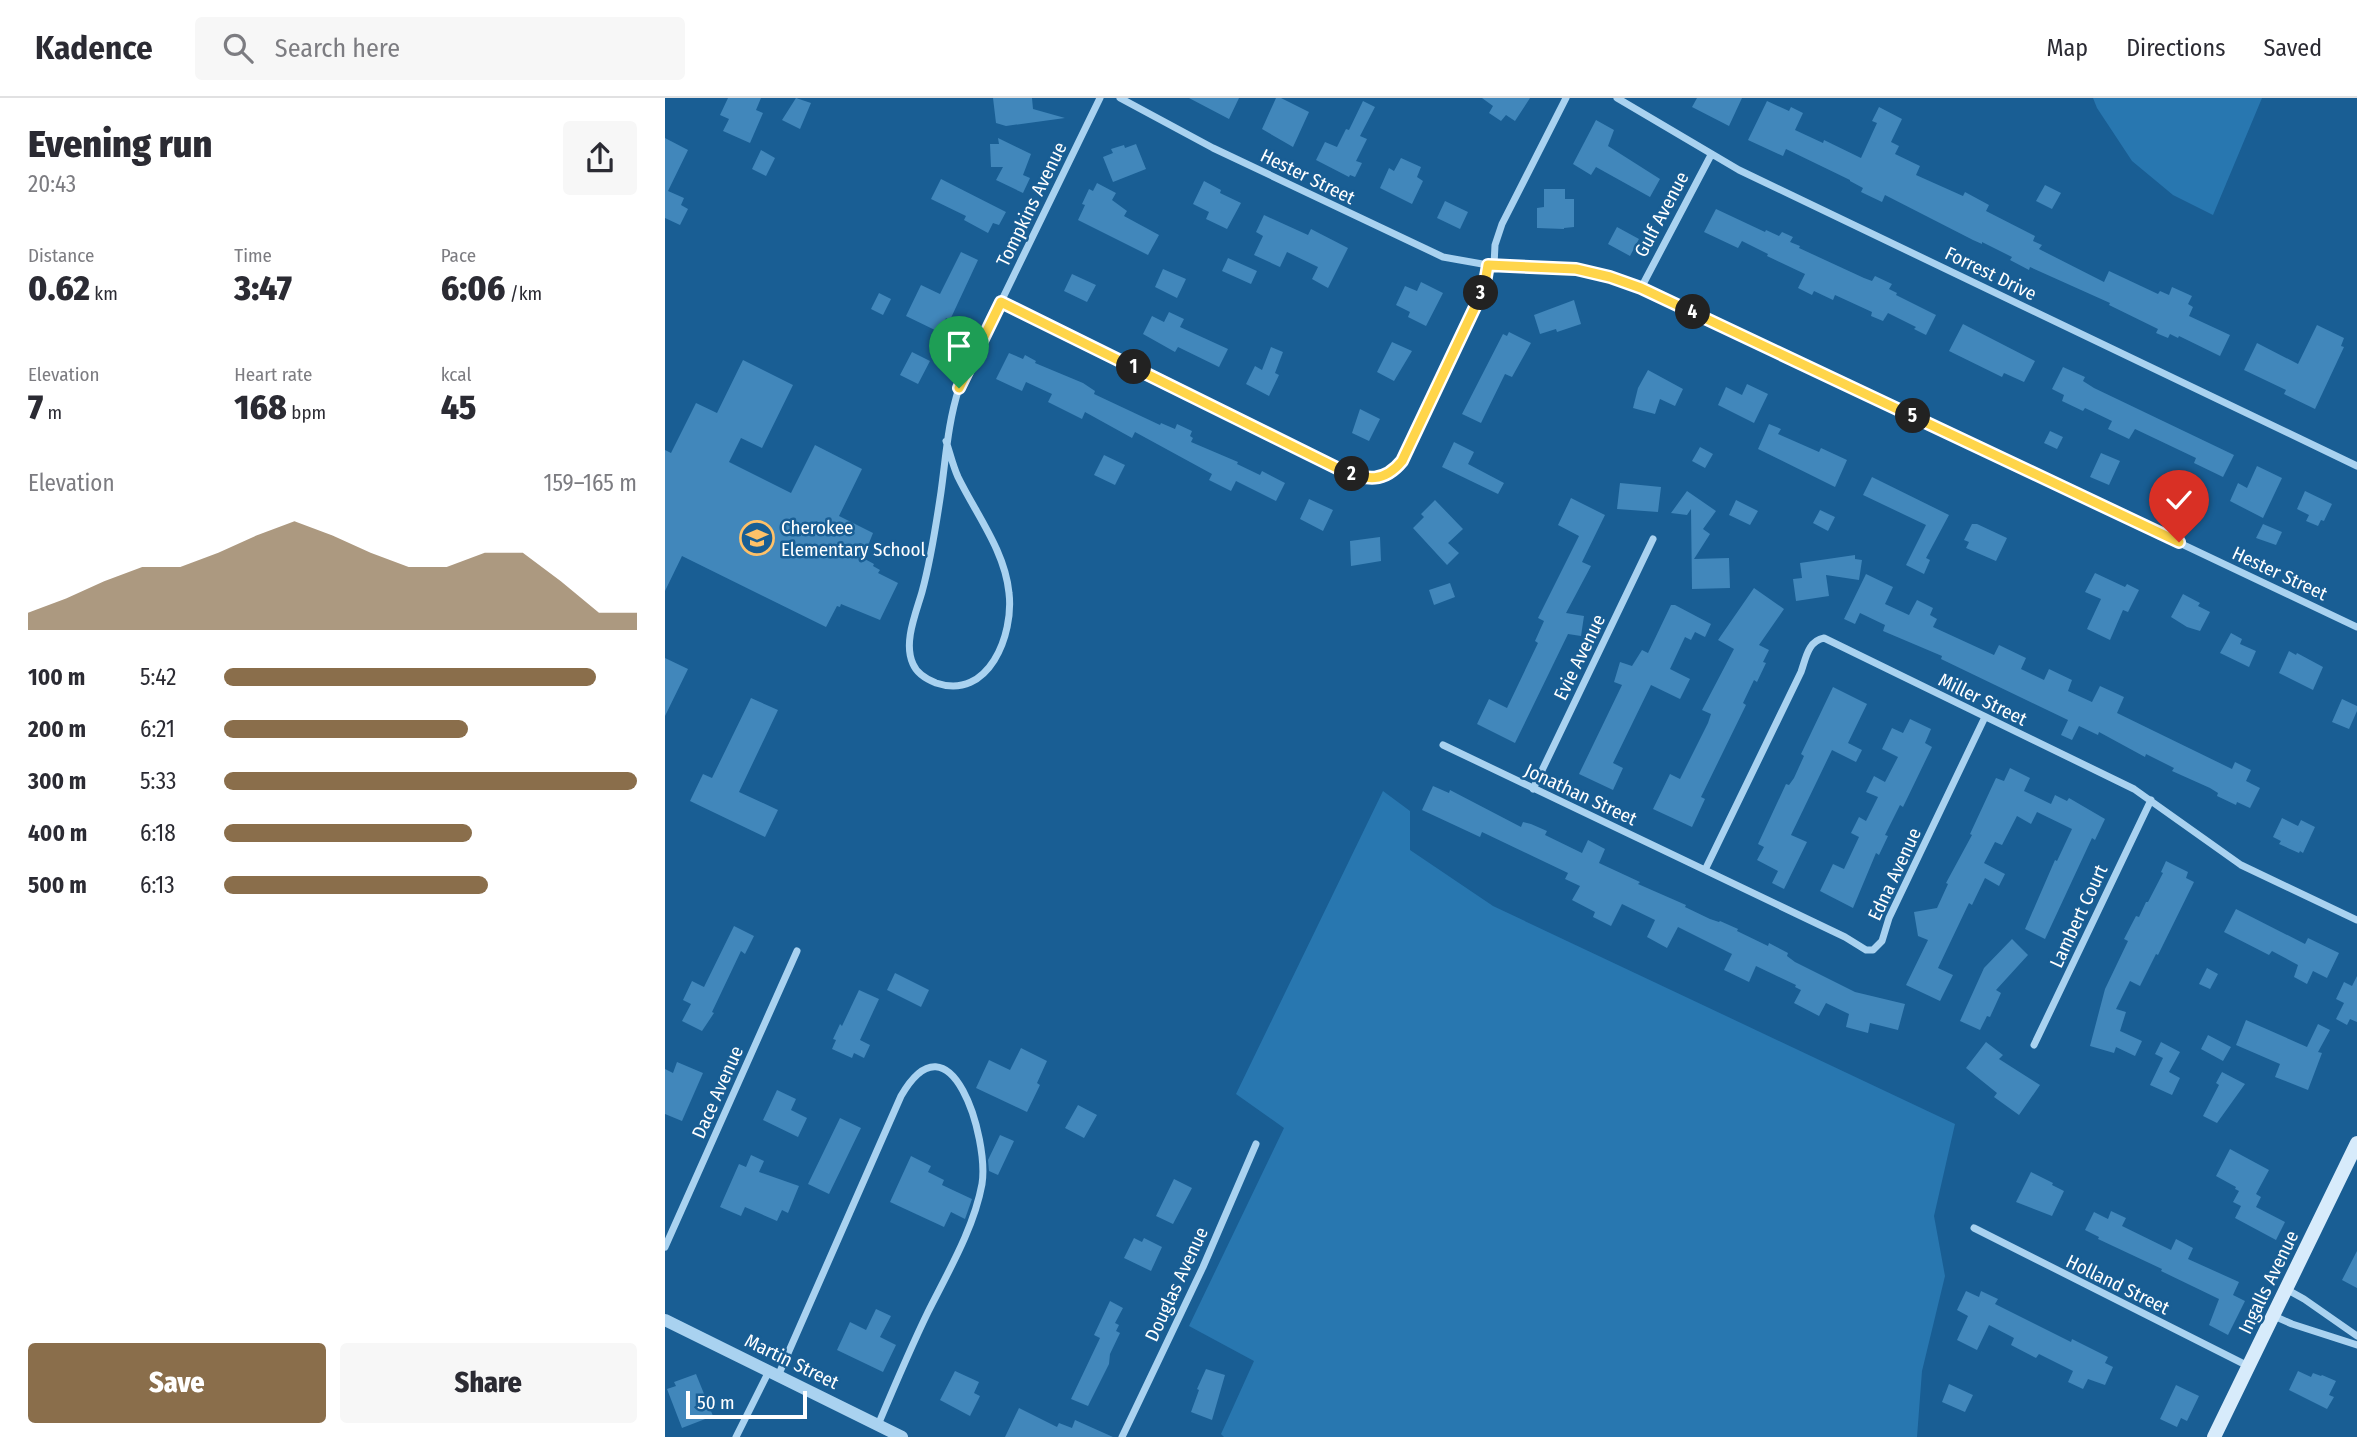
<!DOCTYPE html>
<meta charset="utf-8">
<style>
:root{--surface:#fff;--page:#f7f7f7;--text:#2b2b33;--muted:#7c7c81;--line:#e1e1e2;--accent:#8a6e4b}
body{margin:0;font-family:"Fira Sans Condensed",sans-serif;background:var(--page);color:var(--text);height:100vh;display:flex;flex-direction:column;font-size:26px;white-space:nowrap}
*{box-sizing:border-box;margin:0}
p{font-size:23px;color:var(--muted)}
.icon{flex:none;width:38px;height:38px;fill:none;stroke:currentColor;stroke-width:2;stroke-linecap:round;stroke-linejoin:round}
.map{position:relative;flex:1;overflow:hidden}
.details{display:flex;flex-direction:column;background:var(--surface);width:665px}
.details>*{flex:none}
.scale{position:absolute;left:21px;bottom:18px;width:121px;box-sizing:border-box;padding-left:7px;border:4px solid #fff;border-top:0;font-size:19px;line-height:24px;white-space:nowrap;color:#fff;-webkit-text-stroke:5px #195e94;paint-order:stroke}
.pin{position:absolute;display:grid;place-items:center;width:60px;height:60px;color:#fff;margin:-72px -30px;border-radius:50% 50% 50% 0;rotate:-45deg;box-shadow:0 0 7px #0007}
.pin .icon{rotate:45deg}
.km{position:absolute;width:35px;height:35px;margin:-18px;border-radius:50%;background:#222;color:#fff;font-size:19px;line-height:35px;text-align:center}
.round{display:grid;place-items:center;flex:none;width:74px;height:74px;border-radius:7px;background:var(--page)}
.head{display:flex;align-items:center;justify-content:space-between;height:119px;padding:0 28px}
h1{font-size:38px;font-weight:800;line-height:52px}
.metrics{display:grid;grid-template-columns:repeat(3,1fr);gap:10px;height:119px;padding:7px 28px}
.metrics div{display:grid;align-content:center}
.metrics b{font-size:35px;font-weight:800}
.metrics small{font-size:19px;font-weight:400}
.metrics p{font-size:19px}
.chart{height:196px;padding:14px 28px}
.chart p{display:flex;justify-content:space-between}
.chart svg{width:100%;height:126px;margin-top:7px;fill:var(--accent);opacity:.7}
.cta{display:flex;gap:14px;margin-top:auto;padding:14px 28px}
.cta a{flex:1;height:80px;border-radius:7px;background:var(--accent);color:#fff;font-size:28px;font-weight:800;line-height:80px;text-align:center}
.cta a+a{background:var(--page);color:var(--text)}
ul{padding:0 28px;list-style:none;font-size:23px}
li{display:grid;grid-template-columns:112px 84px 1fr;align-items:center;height:52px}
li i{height:18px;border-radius:9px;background:var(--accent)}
header{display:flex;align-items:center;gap:42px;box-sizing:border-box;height:98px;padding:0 35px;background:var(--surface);border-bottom:2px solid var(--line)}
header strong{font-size:33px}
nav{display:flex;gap:38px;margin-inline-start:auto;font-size:24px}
.search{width:490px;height:63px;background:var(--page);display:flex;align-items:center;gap:18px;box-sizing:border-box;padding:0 24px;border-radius:7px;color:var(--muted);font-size:26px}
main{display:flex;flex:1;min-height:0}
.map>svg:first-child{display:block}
</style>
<header>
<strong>Kadence</strong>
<div class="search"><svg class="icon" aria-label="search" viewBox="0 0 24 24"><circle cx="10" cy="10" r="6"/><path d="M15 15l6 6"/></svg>Search here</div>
<nav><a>Map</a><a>Directions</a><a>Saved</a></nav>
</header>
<main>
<section class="details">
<div class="head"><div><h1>Evening run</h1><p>20:43</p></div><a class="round"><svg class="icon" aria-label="share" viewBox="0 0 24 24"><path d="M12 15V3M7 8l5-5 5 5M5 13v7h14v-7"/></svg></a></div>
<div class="metrics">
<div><p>Distance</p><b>0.62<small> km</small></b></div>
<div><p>Time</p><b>3:47</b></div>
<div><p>Pace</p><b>6:06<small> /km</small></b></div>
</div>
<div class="metrics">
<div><p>Elevation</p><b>7<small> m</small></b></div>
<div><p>Heart rate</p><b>168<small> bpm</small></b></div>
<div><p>kcal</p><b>45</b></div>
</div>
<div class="chart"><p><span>Elevation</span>159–165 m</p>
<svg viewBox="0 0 160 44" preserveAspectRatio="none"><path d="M0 44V38L10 33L20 27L30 22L40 22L50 17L60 11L70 6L80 11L90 17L100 22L110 22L120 17L130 17L140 27L150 38L160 38V44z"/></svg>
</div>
<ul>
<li><b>100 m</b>5:42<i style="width:90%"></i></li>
<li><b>200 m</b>6:21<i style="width:59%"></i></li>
<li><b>300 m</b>5:33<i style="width:100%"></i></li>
<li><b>400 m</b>6:18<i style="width:60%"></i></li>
<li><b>500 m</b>6:13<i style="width:64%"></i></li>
</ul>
<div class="cta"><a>Save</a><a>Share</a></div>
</section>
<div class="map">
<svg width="1692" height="1339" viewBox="0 0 1692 1339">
<rect width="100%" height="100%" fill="#195e94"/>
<path fill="#2877b0" d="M1428 0H1597L1548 117 1508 97 1467 63 1432 10Z
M718 693 745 713V752L828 808 1290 1026 1269 1118 1280 1178 1257 1273 1252 1339H559L556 1336 589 1263 524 1228 619 1030 571 996Z"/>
<path fill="#4187bb" d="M63 0H96L91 12 98 15 85 45 58 33 64 21 55 17Z
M131 0 146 5 135 31 117 22Z
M328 0H367L368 11 400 20 341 28 331 25Z
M524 0H574L564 21Z
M611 0H616L644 14 628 49 597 31Z
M817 0H865L850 23 841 17 836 23 824 15 828 8Z
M1032 0H1077L1064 28 1027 9Z
M698 3 710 9 695 38 702 41 691 63 697 65 690 79 685 77 684 79 651 62 660 44 672 49 681 31 684 32Z
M1102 3 1124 13 1126 9 1138 15 1130 32 1158 45 1159 42 1196 60 1212 25 1207 23 1214 9 1237 21 1226 44 1234 48 1230 56 1255 68 1251 77 1298 98 1300 94 1324 107 1321 113 1370 138 1368 143 1377 147 1374 151 1439 184 1444 173 1493 196 1495 193 1504 197 1507 189 1527 198 1523 206 1528 209 1524 218 1565 237 1555 258 1514 238 1513 240 1505 236 1503 240 1491 235 1493 231 1444 207 1445 205 1365 169 1364 172 1345 162 1347 159 1317 144V146L1308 142 1220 97 1217 104 1196 94 1198 90 1185 83V82L1121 51 1118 58 1083 42Z
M931 22 949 32 943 48 995 81 985 99 931 69 926 77 908 66Z
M0 40 23 52 3 93 19 100 16 107 23 111 15 127 0 120Z
M333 40 366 56 358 77 365 80 358 95 331 82 338 69H326L325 46H334Z
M471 46 481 71 448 84 438 59 448 55 446 51 459 47 460 50Z
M96 52 110 60 101 78 87 71Z
M736 60 756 69 752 79 758 83 747 106 715 90 724 70 729 73Z
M276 81 341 114 334 127 328 125 323 135 299 122 301 118 266 101Z
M539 83 556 92 555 95 576 105 562 131 541 121 544 114 528 106Z
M432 85 451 95 447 102 462 113 459 118 494 137 483 157 413 122 420 107 417 106 424 91 428 93Z
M1380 87 1396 95 1387 111 1371 103Z
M879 91H900V101H909V129L899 130V131L872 130V110L879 109Z
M780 103 803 114 795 131 772 120Z
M1051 111 1100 134 1101 132 1114 138 1117 134 1128 139 1125 144 1135 148 1134 150 1199 180 1207 183 1210 178 1227 186 1224 191 1232 195 1231 197 1271 217 1261 237 1249 231 1251 229 1223 215 1218 223 1206 218 1207 214 1170 197 1168 202 1149 193 1147 197 1133 190 1140 176 1102 158 1103 156 1077 143 1073 150 1039 134Z
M599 117 643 137 646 131 683 150 663 190 647 181 653 169 622 154 615 169 589 157 598 138 591 134Z
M952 129 974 141 965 158 943 146Z
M296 154 313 162 285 222 281 220 274 234 241 218 256 187 275 196Z
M563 160 592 173 586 186 557 173Z
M498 171 521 181 512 200 490 189Z
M407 176 431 187 422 204 399 193Z
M756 184 778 195 761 228 743 219 745 214 731 207 740 188 752 193Z
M214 195 226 201 218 217 206 211Z
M909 202 916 226 892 234 891 231 875 236 869 217Z
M504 214 519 221 515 229 563 251 554 269 513 249 510 254 478 236 487 218 499 224Z
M1298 226 1370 263 1359 284 1339 275 1337 279 1284 253Z
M1652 227 1679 240 1676 248 1679 249 1650 311 1619 296 1621 292 1579 272 1592 245 1633 266Z
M844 234 866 245 847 279 840 276 816 325 797 316 838 236 842 238Z
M727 244 747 253 729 283 712 274Z
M606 249 618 254 610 275 614 277 604 298 581 286 590 268 597 272Z
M247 254 265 263 253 286 235 277Z
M344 255 358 261 360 257 371 263 370 265 418 285 430 293 429 296 495 327 496 325 510 331 512 326 527 333 525 338 528 340 526 344 573 364 572 366 595 377 597 373 620 385 611 403 571 383 566 393 544 382 547 376 470 334 467 340 420 314 417 321 383 304 387 296 361 284 357 293 331 281Z
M78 262 128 287 97 350 76 340 64 364 126 395 150 347 197 371 174 418 208 435 198 460 209 466 208 468 215 472 213 475 233 485 215 522 176 506 175 509 172 508 161 529 17 458 0 493V352L6 355 31 305 52 315Z
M1398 269 1420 279 1418 283 1429 290 1569 357 1558 379 1529 365 1531 360 1470 331 1464 341 1443 331 1447 323 1420 310 1418 313 1397 303 1399 297 1387 291Z
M983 272 1018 291 1010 308 995 301 990 316 968 310 973 290Z
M1082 286 1103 296 1089 325 1053 307 1061 289 1077 297Z
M695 311 715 321 704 343 687 335Z
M1104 326 1116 331 1113 336 1154 354 1156 350 1182 362 1170 389 1093 351Z
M1385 333 1398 339 1392 351 1379 345Z
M789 344 809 354 803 366 839 385 833 396 777 369Z
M1035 349 1048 356 1040 370 1027 363Z
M1436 355 1455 363 1444 387 1425 379Z
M439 357 460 367 450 387 429 377Z
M1592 368 1617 380 1598 420 1565 403 1573 385 1582 390Z
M1207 379 1284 417 1261 460 1265 462 1259 476 1241 467 1261 427 1198 397Z
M955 385 996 389 993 414 952 411Z
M1022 393 1051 413 1038 431 1045 436 1029 461 1064 460 1065 490 1027 491 1026 411 1022 417 1006 415Z
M1640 393 1667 406 1659 423 1656 422 1653 428 1641 423 1644 417 1632 411Z
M906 400 940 417 917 464 926 468 901 515 919 518 916 538 903 536 850 645 812 626 824 601 842 610 873 545 870 543 879 523 873 520 914 438 893 427Z
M644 401 668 412 658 433 635 421Z
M770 402 798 431 783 445 794 455 782 467 748 430 759 419 756 416Z
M1071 402 1093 413 1085 427 1064 417Z
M1155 412 1170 419 1163 433 1148 425Z
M1307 426H1312L1342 440 1331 463 1301 450 1304 444 1299 442Z
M1598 426 1617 434 1611 447 1591 440Z
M715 439 716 463 686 468 685 443Z
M1190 457V461L1197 462 1194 482 1161 477 1164 498 1131 503 1128 481 1137 480 1135 465Z
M1430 475 1460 489 1462 486 1474 492 1463 514 1458 512 1445 542 1422 531 1436 501 1420 494Z
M1201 476 1228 489 1220 506 1244 517 1252 502 1268 510 1265 517 1272 521 1268 529 1329 557 1334 547 1361 560 1356 571 1379 582 1384 571 1407 582 1403 593 1427 604 1435 588 1459 599 1452 615 1567 671 1570 664 1586 672 1581 683 1595 690 1585 710 1572 704 1571 707 1552 698 1553 695 1545 690 1507 673 1509 670 1481 656 1480 659 1434 634 1433 637 1414 628 1407 642 1396 637 1403 622 1276 561 1277 558 1218 533 1220 527 1195 515 1190 526 1179 521Z
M785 485 790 499 769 507 764 492Z
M1089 490 1119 511 1094 547 1104 552 1098 564 1101 565 1092 584 1089 582 1078 605 1081 607 1036 699 1040 701 1027 729 988 711 1005 676 1015 681 1043 625 1046 616 1037 612 1069 551 1053 542Z
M1518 496 1535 505 1533 508 1545 514 1535 533 1522 529 1506 519Z
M1006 507H1010L1046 526 1040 539 1030 534 1026 542 1020 539 1005 571 1025 581 1015 601 986 587 948 665 958 670 948 692 914 676 957 587 949 584 955 564 967 568 977 552 983 555Z
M1566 535 1577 541 1575 546 1591 553 1584 569 1555 555Z
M1624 553 1631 557 1632 555 1658 569 1648 592 1614 575Z
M0 560 23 571 0 618Z
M1168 589 1202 606 1183 645 1197 652 1191 664 1167 652 1126 737 1142 744 1119 791 1107 785 1113 773 1092 762 1099 749 1093 746 1121 686 1124 687 1129 680 1139 658 1136 656Z
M86 600 113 612 74 694 113 712 100 739 25 703 38 676 47 680Z
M1677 601 1692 608V613L1684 631 1667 624Z
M1245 621 1266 631 1260 645 1267 649 1238 709 1235 707 1220 737 1223 738 1214 757 1211 755 1188 810 1155 793 1168 766 1179 771 1194 739 1186 735 1194 719 1201 723 1213 699 1201 694 1209 678 1220 684 1233 659 1217 651 1227 630 1238 635Z
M1345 670 1365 680 1359 693 1386 706 1390 697 1402 703 1404 700 1440 721 1430 742 1427 740 1380 841 1360 831 1390 762 1392 763 1407 731 1372 714 1366 726 1352 718 1337 747 1330 744 1319 765 1340 776 1334 788 1320 780 1307 807 1304 805 1273 870 1288 877 1275 903 1241 887 1263 842 1253 838 1249 814 1272 810 1283 786 1281 785 1307 737 1305 736 1331 680 1339 683Z
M768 688 784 695 785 692 856 729 858 724 866 726 882 733 880 737 917 755 923 742 940 751 934 765 975 784 973 786 1021 807 1020 809 1045 821 1054 824 1055 823 1073 831 1072 833 1103 848 1104 845 1123 855 1122 858 1130 864 1190 894 1240 906 1233 932 1205 925 1203 935 1181 929 1184 916 1161 905 1154 918 1129 905 1136 892 1130 889 1131 887 1091 868 1084 884 1059 872 1067 856 1013 829 1002 850 982 839 990 822 957 806 946 828 928 819 930 814 907 802 915 788 900 781 903 775 817 734 815 739 757 712Z
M1617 720 1633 728 1636 722 1650 729 1638 755 1635 753 1634 755 1614 746 1616 743 1608 739Z
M1501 763 1523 774 1521 780 1529 784 1493 857 1491 856 1475 888 1465 883 1451 911 1461 914 1455 933 1477 943 1470 958 1451 949 1449 955 1425 948 1440 891 1463 843 1459 841 1471 818 1474 819 1481 804H1483L1498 775 1496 774Z
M1571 811 1640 846 1643 840 1674 855 1662 880 1648 873 1642 886 1629 879 1633 867 1607 853 1604 857 1559 834Z
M69 828 89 838 80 856 76 853 47 914 49 915 37 933 17 923 26 906 18 902 27 883 39 889Z
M1347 841 1363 857 1331 892 1336 895 1325 919 1322 918 1315 932 1295 923 1319 870Z
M1542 870 1553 876 1545 891 1534 886Z
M230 875 264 892 256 909 222 892Z
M1692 878V924L1685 921 1682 927 1671 921 1679 905 1671 901 1679 884 1687 888Z
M194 892 214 901 195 942 205 947 199 960 189 955 187 960 167 951 171 942 168 941 175 926 177 928Z
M1581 922 1642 949 1653 926 1665 932 1653 954 1657 955 1643 992 1610 979 1615 966 1571 947Z
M1543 937 1566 949 1558 963 1536 951Z
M1321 944 1338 957 1334 961 1375 987 1354 1017 1329 999 1332 995 1301 970Z
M1496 944 1515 954 1504 974 1515 980 1507 997 1485 987 1498 960 1490 956Z
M356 950 382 963 372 985 375 987 362 1014 311 990 324 962 345 972Z
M12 964 38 975 17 1023 0 1016V971L8 975Z
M1557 974 1580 986 1552 1025 1538 1018 1554 987 1551 985Z
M112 992 131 1001 126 1012 142 1020 133 1039 98 1022Z
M413 1007 432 1017 419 1040 400 1030Z
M175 1020 196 1030 164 1096 143 1086Z
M335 1037 349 1043 333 1077 324 1073 323 1062Z
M1565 1051 1604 1072 1591 1096 1596 1099 1591 1109 1620 1124 1611 1142 1570 1120 1576 1108 1568 1104 1574 1093 1570 1091 1571 1089 1551 1078Z
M86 1057 99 1063 94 1074 134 1088 123 1115 117 1112 112 1123 80 1109 76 1118 55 1109 74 1066 81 1069Z
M246 1058 266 1068 263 1074 279 1082 277 1087 307 1101 300 1121 286 1114 279 1129 225 1104Z
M1366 1074 1388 1085 1387 1087 1399 1093 1387 1118 1351 1104Z
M509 1081 527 1090 508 1126 491 1118Z
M1446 1113 1461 1120 1457 1128 1506 1152 1511 1141 1528 1150 1523 1161 1574 1184 1568 1197 1580 1203 1563 1237 1544 1227 1554 1201 1496 1173 1497 1171 1433 1141 1434 1139 1420 1132 1429 1114 1443 1121Z
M469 1140 477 1144 479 1140 497 1149 486 1173 459 1160Z
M1692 1153V1190L1677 1182Z
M1301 1193 1314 1199 1316 1193 1333 1201 1330 1206 1406 1244 1407 1241 1443 1259 1440 1265 1448 1269 1440 1287 1423 1281 1418 1291 1403 1284 1408 1273 1374 1256 1371 1260 1346 1247 1349 1240 1324 1227 1312 1252 1292 1242 1303 1218 1292 1212Z
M445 1203 458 1210 450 1225 454 1227 451 1233 455 1235 445 1256 444 1266 423 1308 406 1301 435 1240 429 1237Z
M211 1211 226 1218 215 1239 231 1247 218 1274 172 1252 185 1224 201 1232Z
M541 1271 560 1277 547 1322 526 1314 534 1292 532 1291Z
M290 1273 314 1284 309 1295 315 1298 305 1318 275 1302Z
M1633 1273 1646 1279 1648 1275 1656 1278 1657 1277 1671 1283 1664 1297 1669 1299 1662 1311 1624 1292Z
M31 1276 48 1318 17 1330 2 1291 11 1288 9 1284Z
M1284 1286 1308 1297 1300 1314 1277 1304Z
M1511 1287 1534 1298 1522 1323 1516 1320 1512 1329 1495 1321Z
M354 1310 392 1329 394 1325 407 1330 410 1322 448 1339H340Z"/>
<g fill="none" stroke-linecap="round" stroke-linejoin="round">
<path stroke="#a9d2f0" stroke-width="7" d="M455 0 548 50 778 159 823 167 911 171 945 179 976 190 1692 529
M952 0 1074 72 1692 368
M829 167 830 147 837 126 901 0
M976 190 1046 57
M336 204 678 373C702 382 719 385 737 363L819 190 823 167
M281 343C285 355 288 368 293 379 311 416 340 453 344 495 349 536 324 603 271 585 261 581 252 576 248 566 238 545 251 515 257 494 266 461 271 428 276 394 281 358 283 324 294 290L435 0
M778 647 1180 839 1201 852H1208L1217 843 1224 820 1320 619
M868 691 988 441
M1040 772 1136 574C1141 560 1143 543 1159 540L1469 691 1576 767 1692 822
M1369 947 1486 702
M1309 1130 1583 1268
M0 1149 132 853
M1621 1191 1639 1201 1692 1238
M1609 1218 1627 1226 1692 1247
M113 1278 236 998C286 911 324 1041 317 1086 309 1130 283 1174 263 1214 245 1251 229 1289 213 1327
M71 1339 104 1273
M457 1339 538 1169 591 1046"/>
<path stroke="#a9d2f0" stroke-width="12" d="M0 1222 237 1339"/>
<path stroke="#d7ebfb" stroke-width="14" d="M1549 1339 1692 1045"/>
</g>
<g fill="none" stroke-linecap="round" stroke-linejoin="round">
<g stroke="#fff" stroke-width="14">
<path id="route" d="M294 290 336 204 678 373C702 382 719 385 737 363L819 190 823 167 911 171 945 179 976 190 1514 444"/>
</g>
<use href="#route" stroke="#ffd54a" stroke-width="9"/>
</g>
<defs>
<g id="school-ring" transform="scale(1.75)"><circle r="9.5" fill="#195e94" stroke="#ffc168" stroke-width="1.5"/><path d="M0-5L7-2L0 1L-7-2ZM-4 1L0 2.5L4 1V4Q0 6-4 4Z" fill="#ffc168"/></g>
</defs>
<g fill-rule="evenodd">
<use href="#school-ring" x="92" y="440"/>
</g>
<g text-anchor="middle" stroke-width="5" stroke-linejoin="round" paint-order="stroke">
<g font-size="19" fill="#fff" stroke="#195e94">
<text transform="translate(643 78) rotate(26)" y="7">Hester Street</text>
<text transform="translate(366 106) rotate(-64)" y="7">Tompkins Avenue</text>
<text transform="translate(996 116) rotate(-62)" y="7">Gulf Avenue</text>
<text transform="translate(1326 175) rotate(26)" y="7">Forrest Drive</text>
<text transform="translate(1615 475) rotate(25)" y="7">Hester Street</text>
<text transform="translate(914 559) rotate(-64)" y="7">Evie Avenue</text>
<text transform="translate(1318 601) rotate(26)" y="7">Miller Street</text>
<text transform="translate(916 696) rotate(25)" y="7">Jonathan Street</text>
<text transform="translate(1229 776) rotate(-65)" y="7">Edna Avenue</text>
<text transform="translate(1413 818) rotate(-65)" y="7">Lambert Court</text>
<text transform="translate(52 994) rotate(-66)" y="7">Dace Avenue</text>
<text transform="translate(1603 1184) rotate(-64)" y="7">Ingalls Avenue</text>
<text transform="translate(511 1186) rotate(-65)" y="7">Douglas Avenue</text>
<text transform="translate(1453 1186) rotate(26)" y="7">Holland Street</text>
<text transform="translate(127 1263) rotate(26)" y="7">Martin Street</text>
</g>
<g font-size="19" fill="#fff" stroke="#195e94" text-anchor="start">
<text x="116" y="436">Cherokee<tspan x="116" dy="22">Elementary School</tspan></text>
</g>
</g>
</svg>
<div class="scale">50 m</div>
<div class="pin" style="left:294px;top:290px;background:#1e9e55"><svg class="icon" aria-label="arrive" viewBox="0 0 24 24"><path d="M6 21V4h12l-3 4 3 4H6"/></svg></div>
<div class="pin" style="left:1514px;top:444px;background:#d93025"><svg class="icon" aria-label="check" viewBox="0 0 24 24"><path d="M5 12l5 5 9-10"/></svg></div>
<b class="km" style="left:469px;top:269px">1</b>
<b class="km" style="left:687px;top:376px">2</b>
<b class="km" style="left:816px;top:195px">3</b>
<b class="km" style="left:1028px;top:214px">4</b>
<b class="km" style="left:1248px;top:318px">5</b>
</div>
</main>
